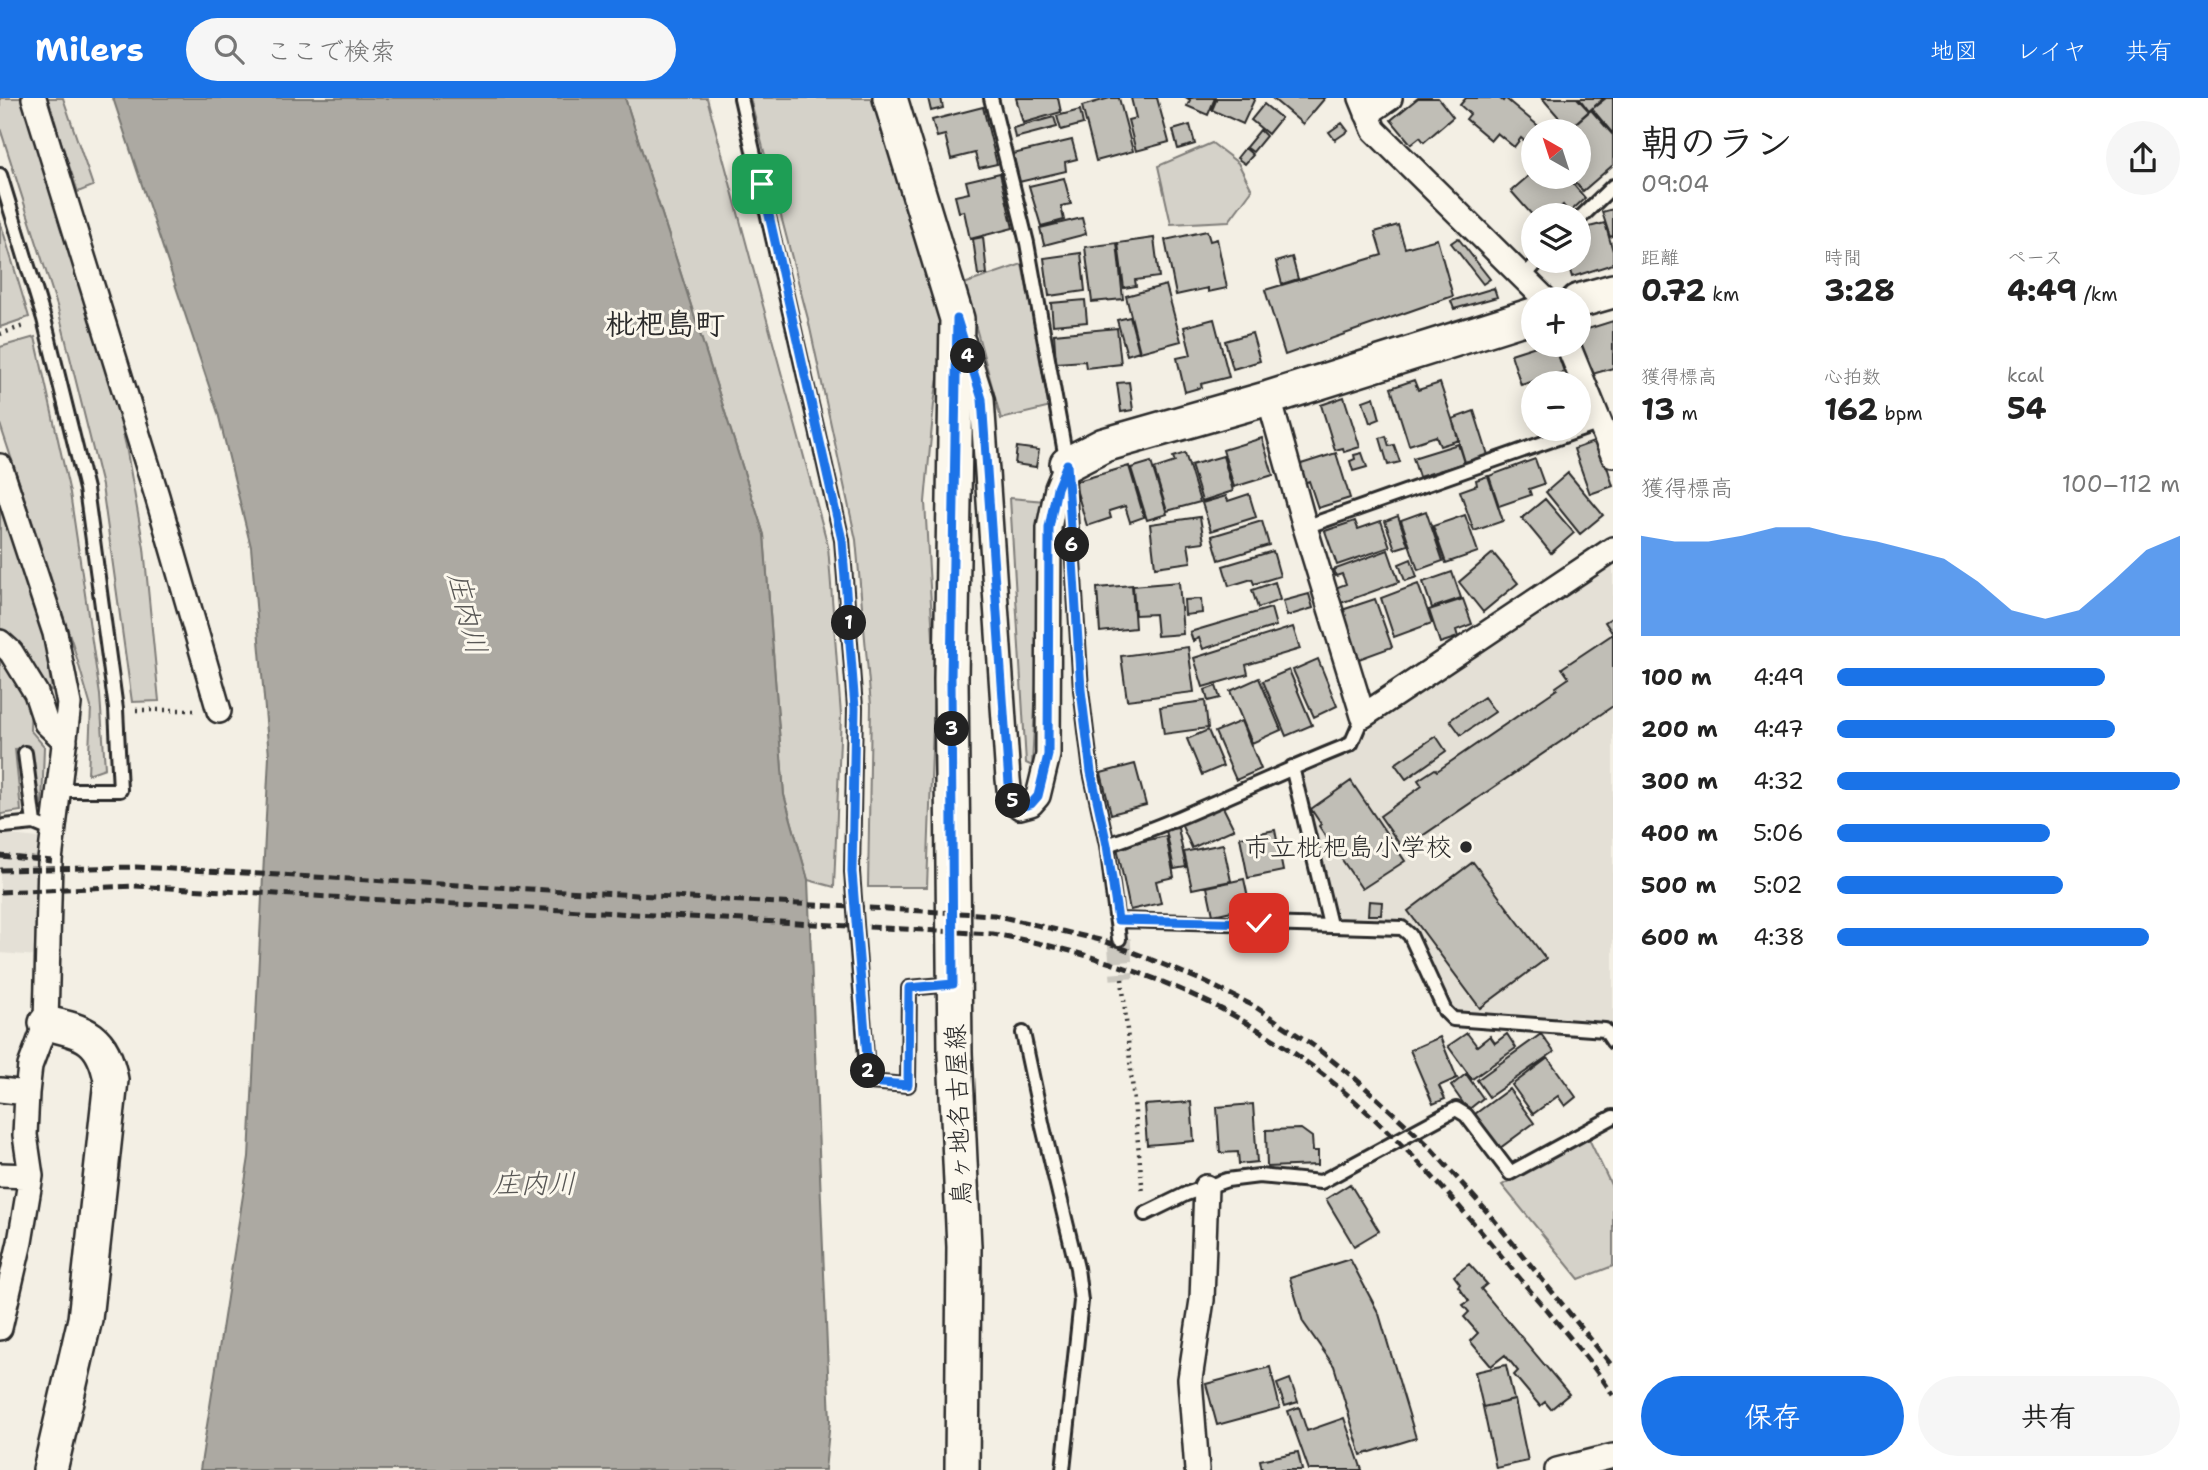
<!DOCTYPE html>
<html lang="ja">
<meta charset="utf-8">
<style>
:root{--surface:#fff;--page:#f6f6f6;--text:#222;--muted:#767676;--accent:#1a73e8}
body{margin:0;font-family:"Shantell Sans","Klee One",sans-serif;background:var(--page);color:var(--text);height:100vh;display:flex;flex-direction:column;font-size:26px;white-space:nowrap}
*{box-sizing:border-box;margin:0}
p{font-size:23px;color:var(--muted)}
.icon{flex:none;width:38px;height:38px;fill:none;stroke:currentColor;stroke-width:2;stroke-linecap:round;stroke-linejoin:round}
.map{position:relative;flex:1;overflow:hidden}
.drawer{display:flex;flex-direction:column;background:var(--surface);width:595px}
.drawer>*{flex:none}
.needle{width:46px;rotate:321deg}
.controls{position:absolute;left:1521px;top:21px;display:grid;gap:14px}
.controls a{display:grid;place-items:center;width:70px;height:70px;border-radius:50%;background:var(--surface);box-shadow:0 4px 18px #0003;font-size:35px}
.pin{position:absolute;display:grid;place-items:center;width:60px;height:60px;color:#fff;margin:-30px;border-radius:14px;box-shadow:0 4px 10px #0006}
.km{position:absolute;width:35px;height:35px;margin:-18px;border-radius:50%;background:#222;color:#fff;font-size:19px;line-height:35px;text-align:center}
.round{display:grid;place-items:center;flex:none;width:74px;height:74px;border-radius:37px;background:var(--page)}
.head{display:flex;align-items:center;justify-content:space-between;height:119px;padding:0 28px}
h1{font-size:38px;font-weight:700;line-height:52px}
.figures{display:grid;grid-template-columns:repeat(3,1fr);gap:10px;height:119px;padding:7px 28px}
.figures div{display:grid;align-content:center}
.figures b{font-size:30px;font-weight:700}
.figures small{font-size:19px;font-weight:400}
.figures p{font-size:19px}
.chart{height:196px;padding:14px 28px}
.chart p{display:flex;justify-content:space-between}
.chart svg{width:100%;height:126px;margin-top:7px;fill:var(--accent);opacity:.7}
.primary-button{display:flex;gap:14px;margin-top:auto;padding:14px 28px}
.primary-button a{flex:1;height:80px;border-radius:42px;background:var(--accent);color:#fff;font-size:28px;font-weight:700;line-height:80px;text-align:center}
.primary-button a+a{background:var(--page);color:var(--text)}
ul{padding:0 28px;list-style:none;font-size:23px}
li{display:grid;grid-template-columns:112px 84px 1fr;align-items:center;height:52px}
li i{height:18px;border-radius:9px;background:var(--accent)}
header{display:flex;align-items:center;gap:42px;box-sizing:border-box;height:98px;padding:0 35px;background:var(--accent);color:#fff}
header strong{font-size:33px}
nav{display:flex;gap:38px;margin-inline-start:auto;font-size:24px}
.search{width:490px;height:63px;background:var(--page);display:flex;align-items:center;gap:18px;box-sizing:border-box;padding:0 24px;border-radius:38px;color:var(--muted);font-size:26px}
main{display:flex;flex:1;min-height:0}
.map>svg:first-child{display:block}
</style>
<header>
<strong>Milers</strong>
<div class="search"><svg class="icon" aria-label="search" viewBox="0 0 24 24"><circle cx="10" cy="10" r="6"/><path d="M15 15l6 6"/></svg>ここで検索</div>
<nav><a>地図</a><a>レイヤ</a><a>共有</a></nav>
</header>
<main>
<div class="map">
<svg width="1613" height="1372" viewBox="0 0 1613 1372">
<rect width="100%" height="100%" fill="#f3efe4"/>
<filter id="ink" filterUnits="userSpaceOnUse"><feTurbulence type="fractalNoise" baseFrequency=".0143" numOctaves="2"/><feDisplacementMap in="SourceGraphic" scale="14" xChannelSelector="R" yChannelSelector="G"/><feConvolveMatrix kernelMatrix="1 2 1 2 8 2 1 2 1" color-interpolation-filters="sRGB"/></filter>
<g filter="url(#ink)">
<path fill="#e4e0d6" d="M1613 462V927L1454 916 1416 836 1410 829 1403 824 1343 822 1336 816 1302 683 1306 668 1352 649 1386 615Z
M0 736 39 740 37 858 0 855Z"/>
<path fill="#d5d2c9" stroke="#807e7a" stroke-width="2" d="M0 0H25L97 228 126 348 144 450 159 603 132 604 102 388 58 211 0 30Z
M46 0H63L93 88 78 94Z
M625 0H707L828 448 841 617 834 789 808 782 784 697 764 437Z
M750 0H874L945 234 934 306 925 404 935 573 927 789H868L871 607 856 442 808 221Z
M1212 45 1238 65 1252 92 1229 123 1171 126 1158 68Z
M0 123 29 219 0 229Z
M1022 166 1051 309 1001 321 964 186Z
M35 239 70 395 100 597 105 670 88 676 91 609 73 547 0 326V249Z
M1010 400 1045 403 1032 668 1026 665Z
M0 402 44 540 52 592 48 593 18 550 0 535Z
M0 553 31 599 30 632 44 648 42 711 29 650 15 651 21 713 1 716 0 735Z
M1588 1039 1613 1091V1168L1579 1181 1502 1087Z"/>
<path fill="#aca9a2" stroke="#787772" stroke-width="2" d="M113 0H625L764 437 784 697 808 782 830 1323 825 1372H200L249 1059 269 658 251 449 218 315Z"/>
<path fill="#c0beb6" stroke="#2b2b2b" stroke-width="2" d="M928 0H941L943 10 931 13Z
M1016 0H1058L1061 14 1023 25Z
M1110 0H1119L1133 53 1096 63 1082 8Z
M1131 0H1157L1169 44 1136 53 1128 22 1136 20Z
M1215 0 1208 17 1187 8 1190 2 1187 0Z
M1217 0H1255L1243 26 1212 12Z
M1272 0H1325L1303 26Z
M1418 0H1438L1453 19 1424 44 1420 39 1411 46 1391 22Z
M1466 0H1499L1503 3 1505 0 1542 31 1533 33V42L1529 47 1521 40 1514 49 1497 35 1491 42 1466 21 1470 16 1460 7Z
M1542 0H1577L1589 13 1569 31Z
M1579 0H1604L1589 13Z
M1606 0H1613V36L1592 11Z
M1264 6 1281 20 1268 36 1251 22Z
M983 9 997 66 979 70 975 55 951 61 945 37 937 39 932 22Z
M1080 12 1083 26 1061 32 1057 18Z
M1591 12 1613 37V67L1583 93 1570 79H1578V33H1567Z
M1054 19 1057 29 1015 40 1013 30Z
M1342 25 1348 33 1335 42 1329 34Z
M1190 27 1195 46 1178 51 1173 32Z
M1260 32 1266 38 1253 54 1246 49Z
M1072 42 1077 61 1065 64 1066 73 1019 84 1013 56Z
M1245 50 1253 57 1245 66 1237 60Z
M1533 74V79H1567L1585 100 1569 115 1563 107 1551 117 1533 118 1511 93Z
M1000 75 1013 130 970 141 964 113 959 114 955 98 969 95 966 83Z
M1064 80 1071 106 1061 108 1064 122 1041 128 1029 88Z
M1613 111V138L1610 139 1602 114Z
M1082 120 1086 136 1044 147 1040 130Z
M1605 125 1613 153V166L1572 179 1567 163H1578V148L1580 147 1578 139 1591 136 1589 129Z
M1398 127 1405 150 1437 141 1453 198 1285 257 1265 192 1382 157 1375 134Z
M1207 133 1210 143 1217 141 1227 190 1208 194V190L1176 197 1165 142Z
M983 139 987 176 978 177 973 141Z
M1154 140 1159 179 1135 182 1136 188 1124 190 1118 145Z
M1458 140 1490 181 1483 186 1451 145Z
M1117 145 1123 201 1092 204 1085 149Z
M1081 155 1085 193 1049 198 1044 160Z
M1292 159 1298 181 1282 186 1276 164Z
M1166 187 1181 243 1140 254 1126 198Z
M1494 190 1497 199 1454 211 1451 203Z
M1085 202 1087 224 1053 227 1051 205Z
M1130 219 1139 253 1127 257 1117 222Z
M1214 221 1229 279 1201 286 1202 289 1185 294 1177 260 1191 257 1184 229Z
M1613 223V270L1589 277 1578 244V234Z
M1117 230 1121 266 1086 270 1085 263 1056 265 1054 236Z
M1252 235 1260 263 1233 271 1225 243Z
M1539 247H1555L1564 274 1521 287 1511 256Z
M1414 282 1418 292 1440 285 1459 342 1440 348 1436 338 1409 347 1391 290Z
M1129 284 1133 312 1121 314 1117 285Z
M1344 299 1360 349 1344 354 1343 350 1335 352 1321 307Z
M1374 299 1380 321 1370 325 1363 303Z
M1474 313 1488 357 1465 364 1452 321Z
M1386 338 1389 348 1394 347 1400 364 1388 367 1380 340Z
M1262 340 1273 377 1234 389 1223 352Z
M1599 342 1613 388 1590 396 1574 351Z
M1458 346 1464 365 1419 379 1413 360Z
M1017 349 1039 352 1036 369 1015 366Z
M1185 355 1200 404 1167 413 1154 371 1175 364 1173 359Z
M1336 355 1350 400 1318 410 1309 383 1304 385 1298 367Z
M1362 355 1367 369 1353 373 1350 363 1355 361 1354 357Z
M1223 358 1233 393 1202 403 1191 367Z
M1535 361 1544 386 1529 391 1531 397 1499 408 1489 378Z
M1151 364 1167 416 1147 422 1131 370Z
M1129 368 1144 419 1130 424 1125 408 1109 413 1111 420 1087 428 1074 384Z
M1568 375 1603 417 1580 436 1546 394Z
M1488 378 1503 423 1474 433 1460 393 1477 387 1476 382Z
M1249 396 1256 419 1211 433 1202 405 1226 398 1228 403Z
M1545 401 1574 435 1551 455 1522 420Z
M1426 413 1443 463 1418 472 1401 422Z
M1465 417 1478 454 1446 465 1433 428Z
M1398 418 1408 447 1395 451 1385 423Z
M1200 419 1204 444 1188 446 1191 464 1155 469 1150 426Z
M1262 423 1269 447 1219 462 1212 438Z
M1355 423 1358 431 1381 423 1390 449 1337 467 1325 433Z
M1388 452 1399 484 1341 505 1335 490 1346 486 1342 476 1336 478 1333 472Z
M1273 453 1280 478 1254 486 1252 481 1229 488 1223 468Z
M1493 455 1518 485 1483 514 1459 484Z
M1411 461 1417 479 1405 483 1399 466Z
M1452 474 1461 500 1432 510 1423 484Z
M1179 484 1183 536 1157 538 1155 516 1135 517 1133 488Z
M1275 484 1280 502 1258 510 1252 492Z
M1418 486 1432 525 1394 539 1381 500Z
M1132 487 1135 530 1100 534 1097 490Z
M1309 496 1313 510 1287 518 1283 503Z
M1201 501 1202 515 1185 517 1184 502Z
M1375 501 1392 549 1359 561 1342 512Z
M1463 501 1472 526 1456 532 1458 539 1440 545 1429 512Z
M1271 510 1276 528 1203 551 1199 540 1193 543 1190 534Z
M1613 519V608L1403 751 1380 718 1422 688 1418 682 1435 671 1437 673 1557 591 1556 589 1569 580 1562 570 1613 536 1605 524Z
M1293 529 1300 551 1246 567 1248 576 1203 589 1194 560Z
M1188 549 1194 594 1127 602 1121 558Z
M1318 561 1337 608 1314 619 1293 572Z
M1289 572 1312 627 1286 638 1263 583Z
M1259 580 1281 632 1252 645 1230 593Z
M1216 588 1220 600 1208 603 1205 592Z
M1484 599 1495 614 1461 637 1450 622Z
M1205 603 1208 630 1164 636 1160 609Z
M1241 623 1261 671 1236 682 1215 634Z
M1208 632 1223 668 1202 677 1187 641Z
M1436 638 1446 653 1406 681 1395 666Z
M1135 666 1146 707 1111 716 1101 675Z
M1351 683 1405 763 1362 791 1319 728 1321 726 1311 711Z
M1221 705 1234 731 1192 750 1180 724Z
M1178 730 1186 769 1174 771 1166 732Z
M1275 732 1283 773 1248 780 1240 739Z
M1166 738 1174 779 1156 783 1161 805 1130 812 1117 749Z
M1223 746 1231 783 1192 791 1184 754Z
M1473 764 1546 861 1480 910 1408 813Z
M1244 781 1250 809 1213 817 1207 789Z
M1369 803 1382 804 1381 817H1368Z
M1467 935 1477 948 1490 938 1495 945 1507 936 1516 950 1472 981 1448 948Z
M1541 936 1554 954 1489 999 1477 982Z
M1440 939 1457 980 1439 988 1445 1001 1433 1006 1410 952Z
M1548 960 1576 999 1565 1008 1558 998 1533 1016 1512 987Z
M1466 976 1483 1000 1468 1012 1451 988Z
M1509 991 1534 1025 1500 1050 1475 1016Z
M1191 1004 1194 1043 1147 1047 1144 1007Z
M1253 1006 1257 1064 1239 1066 1238 1054 1220 1055 1217 1009Z
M1301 1031 1312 1039 1313 1053H1318V1067L1267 1069 1266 1032Z
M1350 1086 1379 1133 1354 1148 1326 1101Z
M1350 1161 1379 1216 1416 1340 1361 1357 1334 1268 1303 1224 1290 1180Z
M1469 1166 1487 1186 1481 1191 1569 1296 1551 1311 1545 1304 1540 1308 1514 1277 1518 1273 1505 1257 1491 1268 1470 1243 1478 1235 1464 1219 1469 1214 1463 1207 1469 1203 1458 1188 1460 1186 1454 1178Z
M1506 1267 1514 1302 1483 1309 1475 1274Z
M1270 1269 1280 1310 1217 1327 1206 1286Z
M1290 1281 1298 1304 1285 1308 1277 1286Z
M1515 1302 1528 1363 1496 1370 1483 1309Z
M1299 1309 1307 1333 1344 1320 1362 1372H1309L1288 1313Z
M1298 1354 1302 1372H1262L1260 1362Z"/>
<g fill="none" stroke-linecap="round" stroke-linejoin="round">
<path stroke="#cbc8bf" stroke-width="23" stroke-dasharray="23 11" stroke-linecap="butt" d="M1119 841 1122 881"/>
<g stroke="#2b2b2b" stroke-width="18">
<path id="lane" d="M741 0 842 442 855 609 852 774 868 984 908 987 909 890 953 886
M991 0 1027 145 1067 366 1081 592 1091 674 1107 747 1119 841
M0 77 44 221 86 391 116 611 120 692H59
M1578 122 1613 88
M1524 179 1538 163
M1305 429 1600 325
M25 655 34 725 53 733
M1292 669 1330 827
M4 728 34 725
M1107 747C1190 719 1269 678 1351 646L1363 618
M1118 822 1402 830 1410 837 1445 913 1453 921 1605 932 1613 944
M1023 935 1043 1029 1077 1170 1081 1203 1063 1372
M1145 1116 1186 1096 1227 1082 1259 1078 1321 1084 1456 1011 1466 1017 1510 1075 1613 1019"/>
</g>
<g stroke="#2b2b2b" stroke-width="28">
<path id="street" d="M34 0 157 398 219 613
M1361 0 1374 32 1545 201
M1367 16 1390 0
M964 245 982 301 1008 681 1010 700 1020 709 1031 706 1038 698 1048 657 1049 430 1057 390 1067 366
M1568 247 1613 357
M1269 300 1305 429 1363 618 1613 451
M0 368 55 535 69 606 50 762 46 925 30 968 27 995 25 1037 31 1078 20 1144 0 1230
M0 544 11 554 36 595 46 625 65 643
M0 992 27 995
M0 1077 31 1078
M1197 1372 1190 1281 1202 1202 1206 1089
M1557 1372 1613 1358"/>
</g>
<g stroke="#2b2b2b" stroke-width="38">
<path id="secondary" d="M890 0 957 221 951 581 955 955 964 1149 962 1372
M1578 203 1613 193
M1067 366 1104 347 1269 300 1533 217
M46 925C86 934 103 939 111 982L85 1221 50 1372"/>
</g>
<path stroke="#2b2b2b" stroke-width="4.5" stroke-dasharray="2 5" stroke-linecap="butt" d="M0 236 24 228
M136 612H194
M1122 881 1143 1096"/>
<use href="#lane" stroke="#fbf7ec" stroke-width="12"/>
<use href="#street" stroke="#fbf7ec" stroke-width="23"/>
<use href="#secondary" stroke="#fbf7ec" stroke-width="33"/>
<path stroke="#2b2b2b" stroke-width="5" stroke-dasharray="10 5" stroke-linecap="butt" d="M0 758 52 763
M0 772 136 769 994 817 1104 843 1135 855 1201 882 1254 908 1314 948 1357 982 1428 1047 1490 1117 1613 1269
M0 794 134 788 993 836C1090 853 1187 886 1270 939 1366 1000 1445 1089 1517 1177 1549 1216 1585 1254 1613 1297"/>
</g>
</g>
<g fill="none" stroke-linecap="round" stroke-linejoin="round" filter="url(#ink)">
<g stroke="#fff" stroke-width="14">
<path id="route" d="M762 86 842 442 855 610 852 774 869 984 908 987 909 890 953 886 951 580 957 221 982 301 1010 700 1020 709 1031 706 1038 698 1048 657 1049 430 1057 390 1067 366 1081 592 1091 674 1107 747 1118 822 1259 825"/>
</g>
<use href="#route" stroke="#1a73e8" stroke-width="9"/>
</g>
<circle fill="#2b2b2b" stroke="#fbf7ec" stroke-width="2.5" cx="1466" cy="749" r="7"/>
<g text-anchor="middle" stroke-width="6" stroke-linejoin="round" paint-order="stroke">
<g font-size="26" fill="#2b2b2b" stroke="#fbf7ec" text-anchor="end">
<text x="1452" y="758">市立枇杷島小学校</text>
</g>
<g font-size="26" fill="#2b2b2b" stroke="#fbf7ec">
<text transform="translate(958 1017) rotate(-92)" y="9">鳥ヶ地名古屋線</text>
</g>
<g font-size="28" font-style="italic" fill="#585755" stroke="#fbf7ec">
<text transform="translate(468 515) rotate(76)" y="10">庄内川</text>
<text x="534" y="1095">庄内川</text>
</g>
<g font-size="30" font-weight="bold" fill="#2b2b2b" stroke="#fbf7ec">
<text x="665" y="236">枇杷島町</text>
</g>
</g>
</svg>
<div class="controls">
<a><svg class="needle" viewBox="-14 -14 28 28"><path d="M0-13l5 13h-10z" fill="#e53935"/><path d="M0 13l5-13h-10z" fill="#767676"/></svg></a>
<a><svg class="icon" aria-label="layers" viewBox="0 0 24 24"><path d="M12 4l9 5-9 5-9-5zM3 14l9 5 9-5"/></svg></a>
<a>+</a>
<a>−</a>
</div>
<div class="pin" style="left:762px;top:86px;background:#1e9e55"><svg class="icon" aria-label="arrive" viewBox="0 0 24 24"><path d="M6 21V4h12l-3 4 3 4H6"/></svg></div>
<div class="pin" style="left:1259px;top:825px;background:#d93025"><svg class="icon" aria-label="check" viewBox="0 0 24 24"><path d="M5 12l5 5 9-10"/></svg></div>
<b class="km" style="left:849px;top:525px">1</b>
<b class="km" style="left:868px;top:973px">2</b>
<b class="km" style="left:952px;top:631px">3</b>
<b class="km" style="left:968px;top:258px">4</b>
<b class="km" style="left:1013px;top:703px">5</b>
<b class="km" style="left:1072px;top:447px">6</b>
</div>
<section class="drawer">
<div class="head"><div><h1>朝のラン</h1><p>09:04</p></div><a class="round"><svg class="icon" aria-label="share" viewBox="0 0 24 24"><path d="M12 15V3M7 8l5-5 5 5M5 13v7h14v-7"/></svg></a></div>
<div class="figures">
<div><p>距離</p><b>0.72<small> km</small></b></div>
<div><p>時間</p><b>3:28</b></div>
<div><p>ペース</p><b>4:49<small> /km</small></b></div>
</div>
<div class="figures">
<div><p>獲得標高</p><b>13<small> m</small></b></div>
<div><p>心拍数</p><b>162<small> bpm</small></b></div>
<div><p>kcal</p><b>54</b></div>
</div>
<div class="chart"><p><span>獲得標高</span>100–112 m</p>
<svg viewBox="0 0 160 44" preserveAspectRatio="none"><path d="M0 44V9L10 11L20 11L30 9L40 6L50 6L60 9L70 11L80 14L90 17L100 25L110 35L120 38L130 35L140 25L150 14L160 9V44z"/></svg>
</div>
<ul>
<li><b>100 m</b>4:49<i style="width:78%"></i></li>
<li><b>200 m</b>4:47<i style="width:81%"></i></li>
<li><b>300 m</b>4:32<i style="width:100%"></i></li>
<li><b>400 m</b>5:06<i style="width:62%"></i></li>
<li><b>500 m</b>5:02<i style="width:66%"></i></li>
<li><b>600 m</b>4:38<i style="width:91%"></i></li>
</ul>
<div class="primary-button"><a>保存</a><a>共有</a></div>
</section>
</main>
